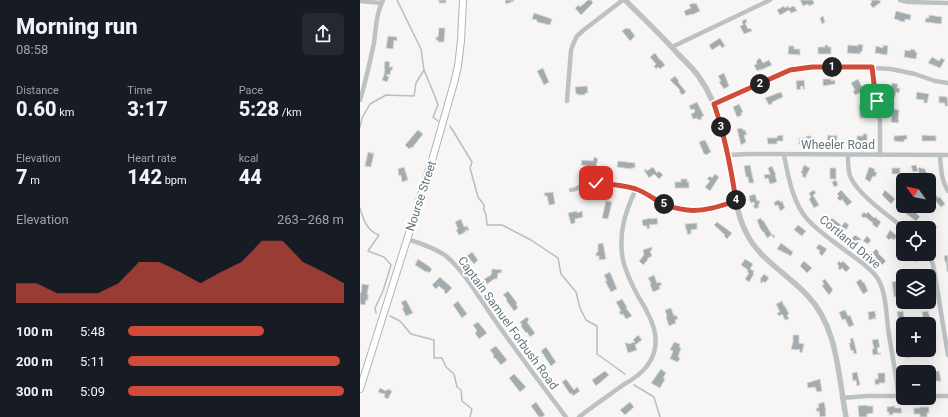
<!DOCTYPE html>
<meta charset="utf-8">
<style>
:root{--surface:#171b24;--page:#242831;--text:#f1f3f6;--muted:#9ea1a6;--accent:#d14b3a}
body{margin:0;font-family:Roboto,sans-serif;background:var(--page);color:var(--text);height:100vh;display:flex;flex-direction:column;font-size:15px;white-space:nowrap}
*{box-sizing:border-box;margin:0}
p{font-size:13px;color:var(--muted)}
.icon{flex:none;width:22px;height:22px;fill:none;stroke:currentColor;stroke-width:2;stroke-linecap:round;stroke-linejoin:round}
.map{position:relative;flex:1;overflow:hidden}
.drawer{display:flex;flex-direction:column;background:var(--surface);width:360px}
.drawer>*{flex:none}
.needle{width:26px;rotate:303deg}
.buttons{position:absolute;left:536px;top:173px;display:grid;gap:8px}
.buttons a{display:grid;place-items:center;width:40px;height:40px;border-radius:6px;background:var(--surface);box-shadow:0 4px 16px #0002;font-size:20px}
.pin{position:absolute;display:grid;place-items:center;width:34px;height:34px;color:#fff;margin:-17px;border-radius:8px;box-shadow:0 2px 6px #0006}
.km{position:absolute;width:20px;height:20px;margin:-10px;border-radius:50%;background:#222;color:#fff;font-size:11px;line-height:20px;text-align:center}
.round{display:grid;place-items:center;flex:none;width:42px;height:42px;border-radius:6px;background:var(--page)}
.head{display:flex;align-items:center;justify-content:space-between;height:68px;padding:0 16px}
h1{font-size:22px;font-weight:800;line-height:30px}
.metrics{display:grid;grid-template-columns:repeat(3,1fr);gap:6px;height:68px;padding:4px 16px}
.metrics div{display:grid;align-content:center}
.metrics b{font-size:20px;font-weight:800}
.metrics small{font-size:11px;font-weight:400}
.metrics p{font-size:11px}
.chart{height:112px;padding:8px 16px}
.chart p{display:flex;justify-content:space-between}
.chart svg{width:100%;height:72px;margin-top:4px;fill:var(--accent);opacity:.7}
ul{padding:0 16px;list-style:none;font-size:13px}
li{display:grid;grid-template-columns:64px 48px 1fr;align-items:center;height:30px}
li i{height:10px;border-radius:5px;background:var(--accent)}
main{display:flex;flex:1;min-height:0}
.map>svg:first-child{display:block}
</style>
<main>
<section class="drawer">
<div class="head"><div><h1>Morning run</h1><p>08:58</p></div><a class="round"><svg class="icon" aria-label="share" viewBox="0 0 24 24"><path d="M12 15V3M7 8l5-5 5 5M5 13v7h14v-7"/></svg></a></div>
<div class="metrics">
<div><p>Distance</p><b>0.60<small> km</small></b></div>
<div><p>Time</p><b>3:17</b></div>
<div><p>Pace</p><b>5:28<small> /km</small></b></div>
</div>
<div class="metrics">
<div><p>Elevation</p><b>7<small> m</small></b></div>
<div><p>Heart rate</p><b>142<small> bpm</small></b></div>
<div><p>kcal</p><b>44</b></div>
</div>
<div class="chart"><p><span>Elevation</span>263–268 m</p>
<svg viewBox="0 0 160 44" preserveAspectRatio="none"><path d="M0 44V32L10 32L20 38L30 38L40 38L50 32L60 19L70 19L80 25L90 32L100 25L110 19L120 6L130 6L140 19L150 25L160 32V44z"/></svg>
</div>
<ul>
<li><b>100 m</b>5:48<i style="width:63%"></i></li>
<li><b>200 m</b>5:11<i style="width:98%"></i></li>
<li><b>300 m</b>5:09<i style="width:100%"></i></li>
</ul>
</section>
<div class="map">
<svg width="588" height="417" viewBox="0 0 588 417">
<rect width="100%" height="100%" fill="#f7f6f4"/>
<g fill="none" stroke-linecap="round" stroke-linejoin="round">
<path stroke="#b3c0c3" stroke-width="1.5" d="M37 0 61 49 64 70 74 94 78 105 73 117 78 121
M90 126 112 162 110 168 118 197 124 205V210L126 215 127 225H142L171 240 198 258 201 274 216 292 220 308 226 320 237 326V354L265 374
M0 127 2 118 10 104 26 95 54 96 56 83 64 70
M0 208C3 219 7 231 19 235L8 251 24 257 31 265 23 291 15 308 16 313
M30 316 40 321 51 334 74 340V358H82L86 367 94 374 97 387 101 390 102 401 112 409 110 417
M274 385 294 397 300 417"/>
</g>
<path fill="#a2abae" stroke="#d8d8d6" d="M79 0H86V3H79Z
M145 0H154V1L146 4Z
M228 0H231L233 3 221 15 215 8 219 5 220 7Z
M440 0H453L454 4 449 6 448 4 443 6Z
M511 0H519L521 2 513 8 510 4 512 2Z
M333 3 334 4 336 3 340 11 332 15V14L326 16 324 11 331 8 329 5Z
M424 6 425 8 428 6 429 8 434 6 437 11 431 13 429 10 420 15 417 10Z
M536 11 551 15 550 20 545 19V22L539 21V20L534 19Z
M174 13 192 19 190 25 177 22V20L172 19Z
M569 15 582 17 581 24 565 22 566 18H569Z
M463 16 465 22 462 24 460 18Z
M386 19 387 22 385 23 388 29 390 28 392 31 384 34 380 26 383 25 382 21Z
M79 28H85L84 42H78V40H76V37H78Z
M266 28 268 29 269 28 275 36 270 41 262 31Z
M28 36 37 37V41L34 40 33 49 26 48Z
M360 38 365 46 362 48 360 45 352 50 349 45Z
M498 44 503 45 502 52H500V54L487 53 488 45 498 46Z
M465 45H468V47H471V54H458V47H465Z
M523 45 528 46 527 55 515 53 516 46 523 48Z
M429 46H434V49H440V55L428 54Z
M551 49 555 50V52H557L556 59 544 57 545 50 550 51Z
M295 53 300 60H301L305 65 300 69 298 67 296 69 294 66 296 64 290 57Z
M572 57 579 61 581 58 585 60 580 68 568 63Z
M400 58 403 63 409 60 412 65 401 70V69L397 71 394 65 397 64 396 62 397 61V60Z
M25 61 30 62 29 67H33L32 70H31L30 75 27 74V76L29 77 27 82 22 80 24 75 25 69H24Z
M183 68 189 82 184 85 177 71Z
M364 73 369 86 364 89 359 82 361 81 358 76Z
M315 76 319 81 318 82 326 92 322 95 319 91 320 90 310 80Z
M463 79H471V81L475 80V84L463 86Z
M498 79 504 91 495 95 493 91 495 90 491 83Z
M444 80 445 89H443V86L440 87 441 89 437 90 436 81Z
M532 83 538 84 537 88H540L539 93 536 92 535 97 530 95Z
M227 86 228 93H225V95H218V94H216L215 87Z
M421 92 423 97 412 102V104L409 105 405 98Z
M557 92 569 94 567 103H564V100L556 99Z
M579 96 587 97 588 106H585V103H579Z
M337 102 344 116 341 117 342 119 338 120 337 118 333 119 331 114 335 112 334 109 331 110 329 106Z
M379 104 383 112 381 113 382 115 377 117 373 107Z
M499 105H506L507 118H500Z
M533 109 539 110 538 120H539L538 123 531 122Z
M382 128 383 130H385L387 135H384L386 142 381 145 377 129Z
M58 130 63 134 52 148 51 147 49 149 45 145Z
M503 134H507V143H497V136H503Z
M423 135V141H417V144H408L407 138H417V136Z
M468 135 474 136V135L477 136V142L467 141Z
M547 135V139L544 140V142L534 141V136Z
M562 135 576 136V141H562Z
M447 136H451V137H455V143H452V142H447V144H439V138H446Z
M345 140 351 152 346 155 345 154H344L339 142Z
M8 152 9 153V152H11V154H12V153H14L11 167 5 166Z
M234 157 237 158 238 162H237L236 168H227V166L221 165 222 160 233 161Z
M258 161 275 163V168H271V169L257 167Z
M390 165 394 183H389L388 177H386L384 166Z
M444 165 450 168 445 178 442 176 443 174 441 173Z
M556 165 558 171 553 172 551 166Z
M412 166 416 175H415L417 182 410 184 408 178 405 179 404 175 409 174V175L410 174 408 168Z
M44 167 48 180 42 182 41 175 39 176 38 169Z
M293 167 297 173 299 171 303 175 299 179 294 174 289 178 284 170 286 169 287 171Z
M509 167 515 169 514 171 517 173 515 177 513 176 510 182 505 179Z
M560 167 562 169 564 168 568 175 563 178 558 171H559L558 169Z
M470 168H476V179H470Z
M532 168H540V174H532Z
M355 174 359 177 350 191 345 187 350 181 347 179 350 176 352 178Z
M321 179H327V182H329V188H315V182H321Z
M476 180 478 185 474 187 472 182Z
M454 190 456 193 453 195 459 205 454 208 449 199 451 197 449 193Z
M481 190 492 202 487 206 482 199 480 201 477 198 479 196 477 194Z
M525 190 535 199 531 204 522 195Z
M193 192 195 204 189 205 187 196H185L184 193Z
M574 192 578 198 580 197 585 204 581 207 574 199 573 200 569 196Z
M395 194 397 201 399 200 400 204H398L399 207 395 209 393 205H395L394 202 391 203 389 199H390L389 196Z
M419 200 420 202 422 201 425 208 420 211 418 205 415 206 414 202Z
M246 201 252 202 248 219 242 218Z
M549 208 552 211 553 210 555 213V212L560 217 556 221 545 213Z
M217 211V213L222 211 223 217 215 219V223L211 224 208 213Z
M504 212 506 214 508 212 514 218 515 217H516V218L521 222 517 228 512 224 513 223 505 217 504 218 501 216Z
M291 218V219L297 218 298 224 289 225 290 228 287 229V226H283L282 220Z
M401 218 402 221 403 220 412 235 413 234 415 237 413 238 412 235 407 238 404 232H403L400 228 397 220Z
M472 218 481 225 477 229 468 222Z
M101 219 104 227 107 226 109 230 107 231V230H105L106 232H104V233L99 235 96 230 98 229 95 222Z
M357 222 372 233 367 239 364 236 365 235 354 225Z
M485 222 489 225 486 230 481 227Z
M337 223V229L331 230V234H327V230H326L325 224Z
M568 223 572 227 574 225 577 227 571 234 569 233V228H564Z
M438 225 446 231 442 236 434 230Z
M530 230 537 236 534 240 531 238 529 240 526 237Z
M495 235 501 239 497 244 491 239Z
M507 236 511 240 508 244 503 241Z
M243 243 246 259 239 260V256H236V253L238 252V244Z
M421 243 433 252 431 256 417 249Z
M459 244 467 249 462 256 459 253 460 251 456 248Z
M292 247V250L290 251 292 256 288 258 287 261 283 265 279 261 284 255 283 250Z
M516 249 519 252 518 253 526 261 522 265 515 259 516 257 512 253Z
M112 252 118 260 114 264 107 256Z
M551 254H557L560 259 555 262Z
M588 255V271L587 272 586 262H585L584 256Z
M58 259 70 267H69L72 269 69 273 67 271 66 272 55 265Z
M385 259 393 264 390 269 394 271 393 274H394L389 282 385 279 389 273 387 272 388 270 381 265Z
M444 261 452 268 447 273 440 266Z
M479 261 481 263 483 261 490 268 486 272 482 268 480 270 478 268 479 266 477 264Z
M132 269 142 270 141 273H138L137 279H134L127 284 124 279 131 275Z
M250 272 257 289 251 292 245 281H247L244 275Z
M404 274 409 278 405 283 403 281 402 283 400 282 401 280 400 279Z
M294 275 297 283 300 282 302 285 299 286 300 289 293 292 290 284 291 283 288 278Z
M80 277 92 288 86 294 84 292 85 291 79 286 76 289 72 285Z
M465 279 473 290 469 295 462 286 464 284 462 281Z
M501 279 503 283 504 282 508 291 503 294 496 282Z
M537 281 538 283 540 282 541 291H539L540 296 534 297 532 282Z
M2 284 9 285 7 294H8V300H6L5 305 0 304V293H1Z
M148 291 157 303 156 304 158 308 154 311 146 300 147 299 143 295Z
M262 299 267 307 266 308 272 316 266 319 263 314 261 315 259 312 261 311 256 302Z
M46 300 53 313 46 316 42 308H44L41 302Z
M98 301 107 314 102 318 93 305Z
M422 301 424 306H425L429 314 427 315 429 319 425 320 422 314 419 316 417 313 420 312 416 304Z
M311 308 314 316 316 315 318 319 315 320 316 323 309 326 306 317 307 316 305 310Z
M485 310 488 316 490 315 494 325 489 327 485 319 482 320 479 312Z
M515 311V314H516V316H515L516 319H514V318H513V319L509 320 508 312Z
M543 311 545 322 539 323 537 312Z
M568 311 571 321H568V320H567V321L564 322 562 312Z
M167 317 169 320 167 322 175 333 170 337 167 332 166 333 161 326 162 325 160 322Z
M118 322 127 333 119 339 115 333 117 331 113 325Z
M572 333 573 339H571L572 342 575 341 576 349 574 350V352H571L569 346V334Z
M278 335 282 340 275 345 277 350 268 353 265 343H268V344L275 342 273 340Z
M433 335H439V343L444 344 442 353 440 352 439 349 437 350 431 349 433 342Z
M493 338 497 353 494 354 493 350 491 351 489 343H491L490 339Z
M518 339 520 347 517 348 518 353H521V354L513 355 512 349H514L512 340Z
M314 342 320 344 319 347 321 348 318 357 320 358 318 362 310 359 313 351 310 350Z
M543 343V350H551L552 357 546 358 545 353H547L546 351 543 352 541 344Z
M136 346 147 360 141 365 137 360 135 358H134L133 356 134 355 130 350Z
M186 347 196 362 191 366 181 351Z
M301 369 306 373 303 378 305 379 300 388 291 383Z
M245 371 249 375 236 386 232 380Z
M579 371 581 381H571V378H574L573 372Z
M497 372 500 385 497 386 496 380 493 381 492 373Z
M518 373H525V383H519V385L515 384V379H518Z
M154 374 166 387 160 392 149 378Z
M206 379 214 390 217 387 220 391 213 396 211 393 210 394 202 382Z
M460 379 462 391 457 392 455 387 448 388 447 383Z
M20 388 26 391 28 389 32 391 28 399 24 397 25 394 23 393V394L18 392Z
M176 402 185 415 182 417H179L171 406Z
M270 402 274 407 265 415 260 410Z
M464 402 466 411H465L466 416 460 417 459 411 457 412 456 408H459L458 404Z
M507 405V406H513V413L507 414V417H499L498 406Z
M535 406V408H541L542 413H533V415H529V412H527V407Z
M560 407H569V413H567V417H560V414H554V408H560Z"/>
<g fill="none" stroke-linecap="round" stroke-linejoin="round">
<g stroke="#aeb5b8" stroke-width="8">
<path id="secondary" d="M0 389 73 157 94 83 98 66 101 41 103 0"/>
</g>
<path stroke="#bcc1c3" stroke-width="4.5" d="M540 0 548 2 588 3
M0 1 21 3
M312 47 410 0
M513 67 520 122V155
M0 100C6 81 10 62 14 43 16 28 16 14 23 0
M207 101 211 50 214 42 217 36 225 29 263 0
M354 104 430 70 452 67H494L531 69 555 74 575 81 588 83
M368 155 390 154 588 155
M424 155C428 176 433 204 448 220 459 232 473 241 486 251 496 258 508 266 516 276 527 290 526 318 529 335 532 356 537 375 538 396
M488 155C488 162 488 170 490 176 497 194 529 216 544 228
M580 155C581 168 581 180 588 191
M211 190C216 190 218 187 222 186 229 182 236 182 243 183 255 184 268 186 280 191 291 196 301 204 313 207 334 214 356 208 376 201
M47 239C60 243 75 248 86 256 106 273 119 298 134 319 157 352 181 384 206 417
M569 254 573 265 575 276 588 355
M569 396H588
M482 398 507 396H543
M219 417C233 406 248 396 263 385 272 380 281 374 287 366 300 349 297 330 287 312 285 306 281 302 278 296 272 285 266 272 263 260 258 234 265 212 276 189"/>
<path stroke="#bcc1c3" stroke-width="5.5" d="M265 0C283 18 301 35 318 54 325 61 333 68 339 77 350 92 357 110 362 129 366 145 369 161 372 177 375 195 377 215 386 232 398 259 428 274 447 295 478 327 478 375 486 417"/>
<use href="#secondary" stroke="#fff" stroke-width="6"/>
</g>
<g fill="none" stroke-linecap="round" stroke-linejoin="round">
<g stroke="#fff" stroke-width="8">
<path id="route" d="M236 183C249 184 263 185 276 189 285 192 294 199 303 204 310 207 319 209 327 210 343 212 361 206 376 201 371 168 365 136 354 104L430 70 452 67H512L514 84 517 101"/>
</g>
<use href="#route" stroke="#d14b3a" stroke-width="5"/>
</g>
<g text-anchor="middle" stroke-width="4" stroke-linejoin="round" paint-order="stroke">
<g font-size="12" fill="#65757c" stroke="#fff">
<text x="478" y="149">Wheeler Road</text>
<text transform="translate(61 196) rotate(-72)" y="4">Nourse Street</text>
<text transform="translate(490 242) rotate(40)" y="4">Cortland Drive</text>
<text transform="translate(148 323) rotate(54)" y="4">Captain Samuel Forbush Road</text>
</g>
</g>
</svg>
<div class="buttons">
<a><svg class="needle" viewBox="-14 -14 28 28"><path d="M0-13l5 13h-10z" fill="#e53935"/><path d="M0 13l5-13h-10z" fill="#9ea1a6"/></svg></a>
<a><svg class="icon" aria-label="locate" viewBox="0 0 24 24"><circle cx="12" cy="12" r="6"/><path d="M12 2v4M12 18v4M2 12h4M18 12h4"/></svg></a>
<a><svg class="icon" aria-label="layers" viewBox="0 0 24 24"><path d="M12 4l9 5-9 5-9-5zM3 14l9 5 9-5"/></svg></a>
<a>+</a>
<a>−</a>
</div>
<div class="pin" style="left:517px;top:101px;background:#1e9e55"><svg class="icon" aria-label="arrive" viewBox="0 0 24 24"><path d="M6 21V4h12l-3 4 3 4H6"/></svg></div>
<div class="pin" style="left:236px;top:183px;background:#d93025"><svg class="icon" aria-label="check" viewBox="0 0 24 24"><path d="M5 12l5 5 9-10"/></svg></div>
<b class="km" style="left:472px;top:67px">1</b>
<b class="km" style="left:400px;top:84px">2</b>
<b class="km" style="left:361px;top:127px">3</b>
<b class="km" style="left:376px;top:200px">4</b>
<b class="km" style="left:304px;top:204px">5</b>
</div>
</main>
